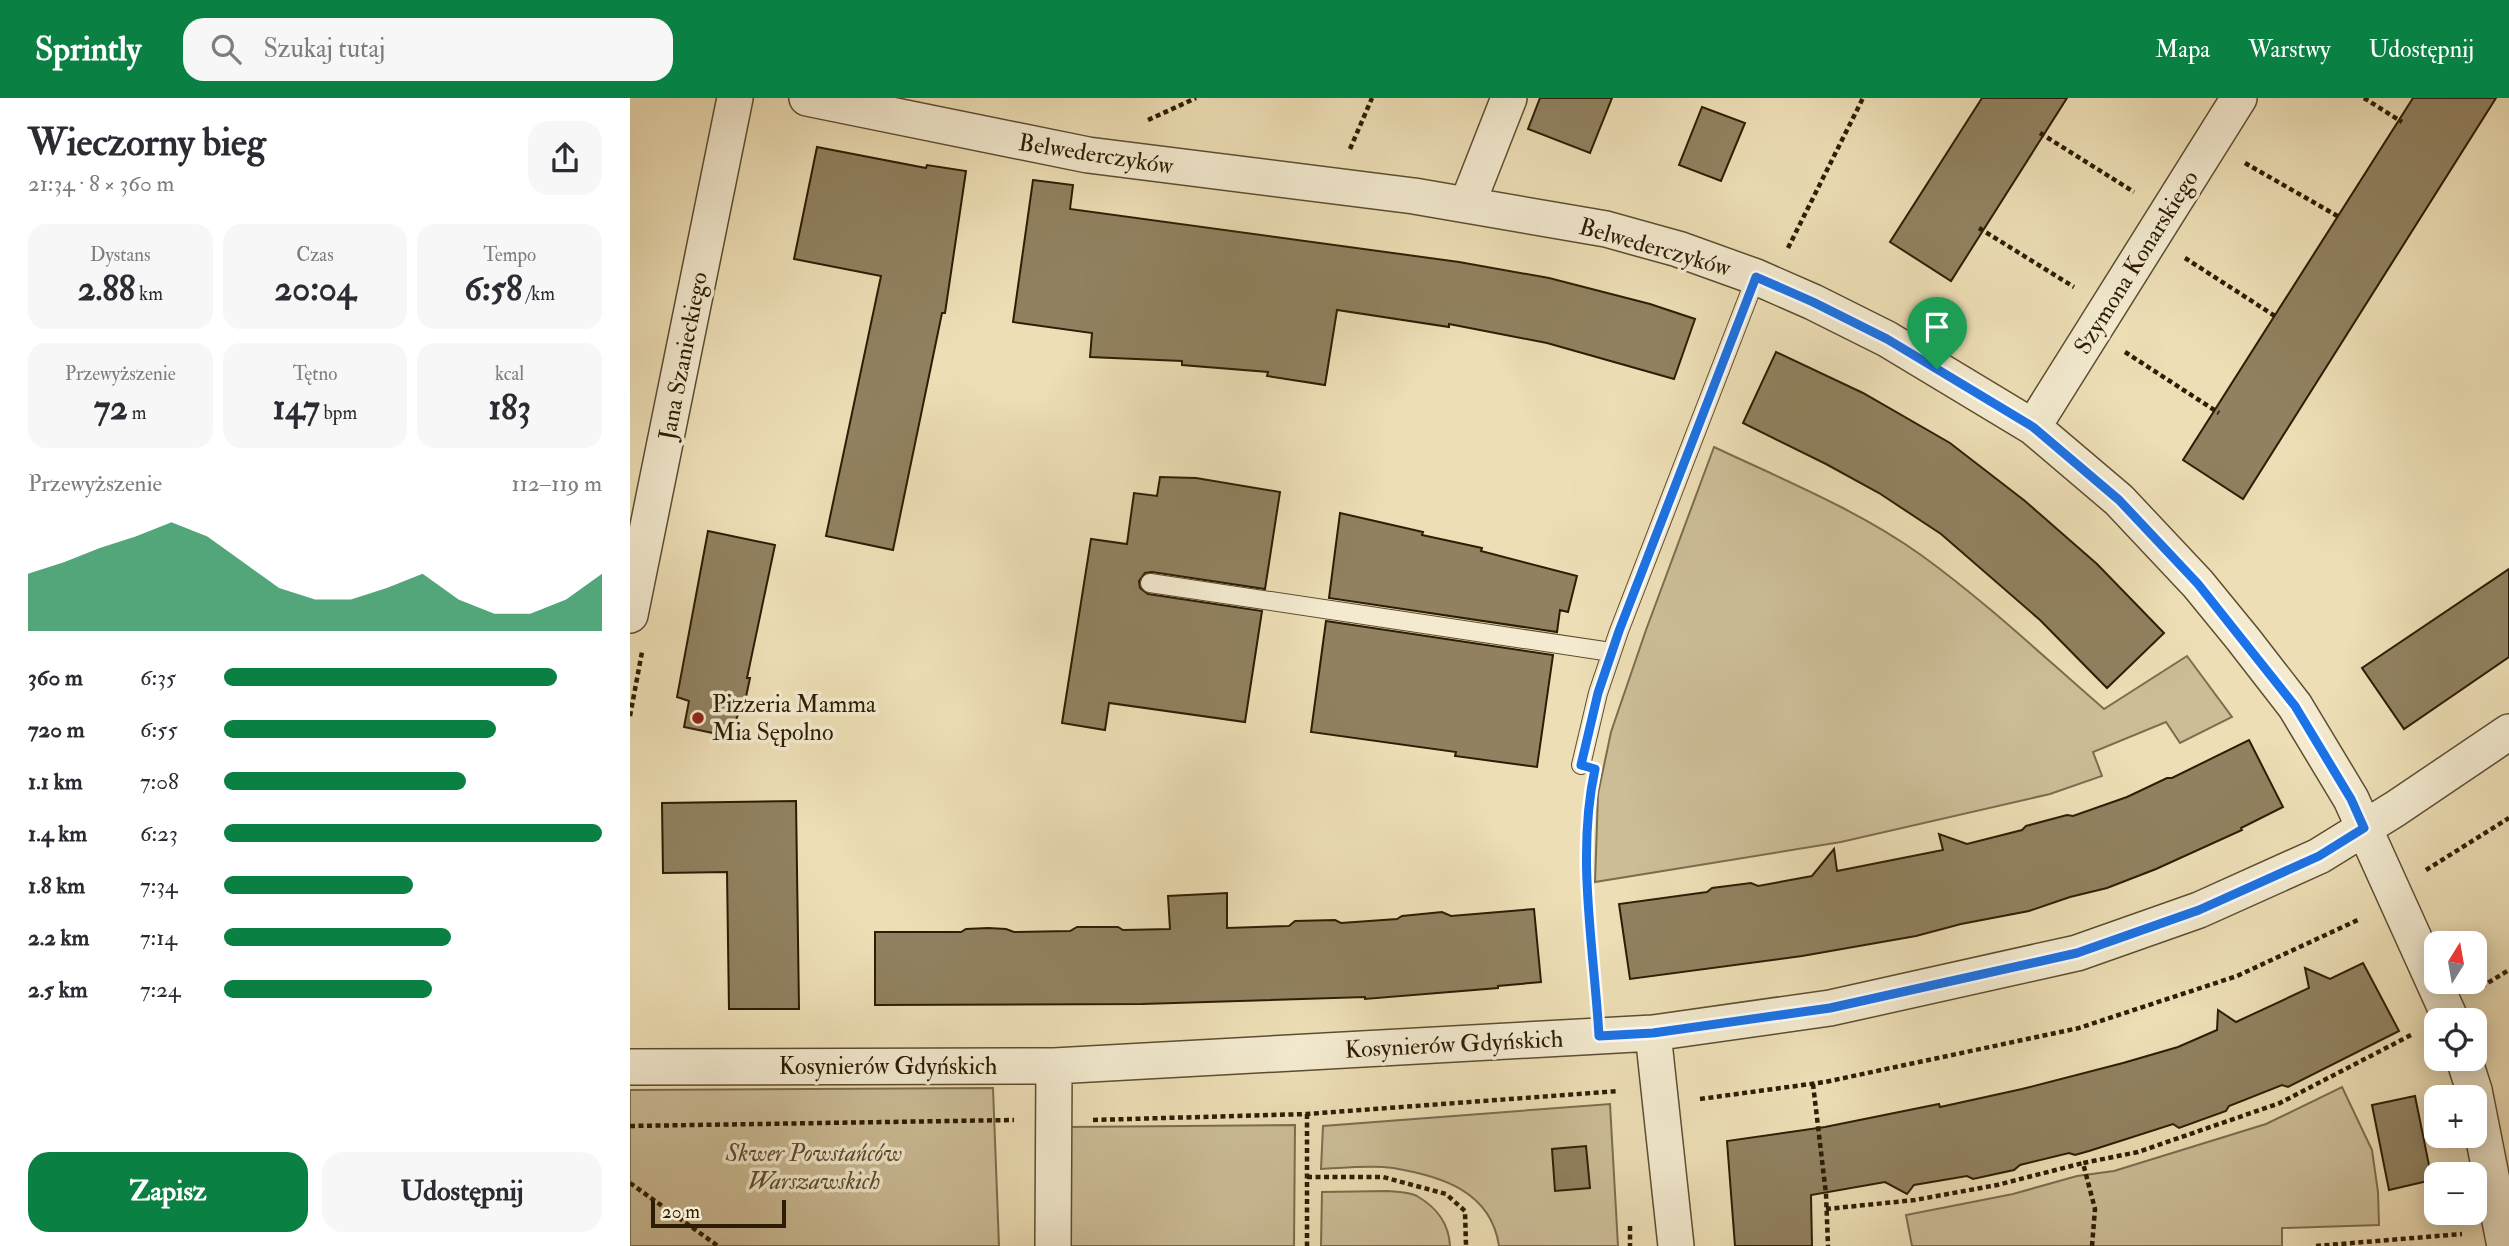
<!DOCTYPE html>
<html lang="pl">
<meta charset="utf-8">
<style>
:root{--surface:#fff;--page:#f7f7f7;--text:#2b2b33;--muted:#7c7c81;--accent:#0b8043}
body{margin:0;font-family:"IM FELL Double Pica",serif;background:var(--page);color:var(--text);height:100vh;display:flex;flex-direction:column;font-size:26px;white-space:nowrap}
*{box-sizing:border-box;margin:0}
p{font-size:23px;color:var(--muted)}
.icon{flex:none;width:38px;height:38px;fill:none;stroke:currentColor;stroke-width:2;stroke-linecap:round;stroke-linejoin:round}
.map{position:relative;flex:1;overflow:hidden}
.details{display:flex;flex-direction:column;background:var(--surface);width:630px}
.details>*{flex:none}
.needle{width:46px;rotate:11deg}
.tools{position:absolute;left:1794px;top:833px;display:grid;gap:14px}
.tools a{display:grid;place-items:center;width:63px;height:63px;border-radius:14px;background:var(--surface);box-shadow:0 4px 18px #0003;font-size:35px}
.scale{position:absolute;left:21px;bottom:18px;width:135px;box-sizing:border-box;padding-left:7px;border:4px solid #2d1d04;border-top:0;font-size:19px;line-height:24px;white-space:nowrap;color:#2d1d04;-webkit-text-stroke:5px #f3eacf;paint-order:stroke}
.pin{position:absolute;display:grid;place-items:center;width:60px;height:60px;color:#fff;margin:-72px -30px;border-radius:50% 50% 50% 0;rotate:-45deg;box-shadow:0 0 7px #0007}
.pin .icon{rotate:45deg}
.round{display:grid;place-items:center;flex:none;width:74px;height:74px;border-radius:21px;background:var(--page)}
.headline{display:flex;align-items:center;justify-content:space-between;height:119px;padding:0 28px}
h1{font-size:38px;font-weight:800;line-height:52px}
.figures{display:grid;grid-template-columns:repeat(3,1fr);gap:10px;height:119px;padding:7px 28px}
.figures div{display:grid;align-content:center;border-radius:18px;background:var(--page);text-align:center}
.figures b{font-size:35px;font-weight:800}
.figures small{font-size:19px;font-weight:400}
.figures p{font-size:19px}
.chart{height:196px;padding:14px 28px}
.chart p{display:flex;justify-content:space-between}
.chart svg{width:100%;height:126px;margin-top:7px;fill:var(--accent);opacity:.7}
.action{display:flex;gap:14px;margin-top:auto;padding:14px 28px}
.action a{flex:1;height:80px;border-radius:21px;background:var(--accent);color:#fff;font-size:28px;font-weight:800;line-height:80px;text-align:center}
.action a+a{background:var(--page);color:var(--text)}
ul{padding:0 28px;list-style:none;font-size:23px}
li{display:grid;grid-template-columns:112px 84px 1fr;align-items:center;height:52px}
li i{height:18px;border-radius:9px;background:var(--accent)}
header{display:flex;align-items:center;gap:42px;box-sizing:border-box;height:98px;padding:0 35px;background:var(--accent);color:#fff}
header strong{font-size:33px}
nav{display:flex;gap:38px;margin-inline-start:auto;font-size:24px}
.search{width:490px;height:63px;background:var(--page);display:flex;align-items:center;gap:18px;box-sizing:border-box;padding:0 24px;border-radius:21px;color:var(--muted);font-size:26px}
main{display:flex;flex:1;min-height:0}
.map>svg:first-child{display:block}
</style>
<header>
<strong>Sprintly</strong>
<div class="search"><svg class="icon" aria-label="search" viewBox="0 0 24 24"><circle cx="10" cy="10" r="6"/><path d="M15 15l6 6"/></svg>Szukaj tutaj</div>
<nav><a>Mapa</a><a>Warstwy</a><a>Udostępnij</a></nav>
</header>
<main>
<section class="details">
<div class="headline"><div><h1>Wieczorny bieg</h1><p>21:34 · 8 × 360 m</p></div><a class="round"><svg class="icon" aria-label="share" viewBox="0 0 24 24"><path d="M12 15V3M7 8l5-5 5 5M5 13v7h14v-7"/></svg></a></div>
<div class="figures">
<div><p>Dystans</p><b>2.88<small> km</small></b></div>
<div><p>Czas</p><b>20:04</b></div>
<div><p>Tempo</p><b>6:58<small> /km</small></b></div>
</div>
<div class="figures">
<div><p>Przewyższenie</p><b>72<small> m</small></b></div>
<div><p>Tętno</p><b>147<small> bpm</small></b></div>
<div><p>kcal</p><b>183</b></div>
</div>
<div class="chart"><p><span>Przewyższenie</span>112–119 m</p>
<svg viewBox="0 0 160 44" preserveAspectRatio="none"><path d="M0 44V24L10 20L20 15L30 11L40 6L50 11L60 20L70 29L80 33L90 33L100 29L110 24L120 33L130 38L140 38L150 33L160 24V44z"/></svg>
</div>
<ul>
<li><b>360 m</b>6:35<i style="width:88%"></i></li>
<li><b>720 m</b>6:55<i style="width:72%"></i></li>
<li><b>1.1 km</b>7:08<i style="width:64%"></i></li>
<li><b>1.4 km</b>6:23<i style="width:100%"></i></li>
<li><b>1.8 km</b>7:34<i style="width:50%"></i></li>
<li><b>2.2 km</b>7:14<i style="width:60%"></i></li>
<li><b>2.5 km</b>7:24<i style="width:55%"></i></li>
</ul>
<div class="action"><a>Zapisz</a><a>Udostępnij</a></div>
</section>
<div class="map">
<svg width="1879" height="1148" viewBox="0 0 1879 1148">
<rect width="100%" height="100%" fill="#eddeb5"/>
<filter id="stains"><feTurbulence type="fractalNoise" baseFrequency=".00286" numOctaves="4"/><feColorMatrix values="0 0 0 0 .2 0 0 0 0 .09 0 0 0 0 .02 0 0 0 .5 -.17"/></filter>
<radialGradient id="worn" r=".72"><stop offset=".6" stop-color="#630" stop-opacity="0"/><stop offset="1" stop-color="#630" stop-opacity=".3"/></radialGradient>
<path fill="#ccbd97" stroke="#7c6d4e" stroke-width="2" d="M1084 349C1154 382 1228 412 1291 457 1356 504 1414 559 1474 611L1557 558 1602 619 1550 645 1536 624 1463 654 1472 678 1420 696 1211 744 965 784 968 696 981 634 1016 532Z
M1712 989 1742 1052 1748 1094 1749 1127 1652 1130V1148H1282L1276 1117 1383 1096 1447 1078 1484 1073 1636 1026Z
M363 990 369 1148H0V992Z
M980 1006 988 1148H869C861 1093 811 1078 763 1070 740 1067 714 1070 691 1071L693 1028Z
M665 1027 664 1148H435L436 1029Z
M758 1093C767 1094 779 1094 787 1098 806 1109 819 1126 820 1148H691L692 1094Z"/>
<path fill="#918160" stroke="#2d1d04" stroke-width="2" d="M910 0H982L960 55 898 31Z
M1352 0H1437L1321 183 1260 144Z
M1783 0H1866L1613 401 1553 362Z
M1072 9 1115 25 1091 83 1049 67Z
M187 49 296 70 297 67 336 73 315 215H312L263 452 196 438 251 178 164 161Z
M403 82 443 87 440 111 829 164 919 180 1020 206 1065 221 1044 281 917 245 819 226V229L707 212 695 287 637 278 638 274 552 267V263L460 259 462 235 383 224Z
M1146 254 1233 295 1320 345 1395 403 1467 466 1534 535 1477 590 1410 522 1311 436 1249 395 1196 366 1113 325Z
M530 379 566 380 650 394 635 491 522 474 515 475 509 483 510 490 518 496 632 513 615 624 479 605 475 632 432 625 461 441 497 446 504 395 527 398Z
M710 415 793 434 792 437 852 450 851 453 947 478 938 514 930 512 927 534 699 500Z
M78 433 145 447 117 580H120L113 613 109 612 102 639 54 629 59 603 47 599Z
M1879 471V559L1774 631 1732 570Z
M696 523 923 557 907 669 825 658 826 654 681 634Z
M1619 642 1653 709 1611 730 1612 732 1526 771 1477 790 1440 799 1399 813 1331 826 1286 838 1172 858 1000 881 989 806 1077 794 1082 790 1121 785 1128 788 1182 778 1204 751 1207 773 1313 752 1309 736 1337 746 1392 732 1396 728 1437 717 1443 718 1497 699 1537 680H1542Z
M166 703 169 911H99L97 774 33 775 32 705Z
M597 795V830L659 828 665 823 705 822 711 825 767 821 772 818 812 814 821 818 904 811 911 884 868 888V890L735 901V899L512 906 245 907V834H331L336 831 358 830 376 831 384 834 440 833 447 829H488L493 832 540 831 538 798Z
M1733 865 1769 933 1658 989 1652 987 1599 1008 1596 1013 1549 1030 1543 1026 1459 1053 1445 1057 1439 1055 1390 1067 1384 1072 1343 1081 1337 1078 1284 1087 1277 1096 1255 1084 1181 1097 1182 1148H1105L1097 1043 1195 1029 1309 1006 1310 1009 1392 991 1493 965 1548 949 1587 932 1588 912 1606 924 1679 890 1675 870 1700 881Z
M1785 998 1802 1082 1759 1092 1742 1007Z
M956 1048 960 1090 925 1093 922 1051Z"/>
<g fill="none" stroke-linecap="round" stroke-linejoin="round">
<g stroke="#5d4d30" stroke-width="20">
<path id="service" d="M520 485 981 554
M951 667 968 595 989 533 1126 179"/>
</g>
<g stroke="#5d4d30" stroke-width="38">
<path id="minor" d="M177 0 458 57 784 98 976 131 1048 151 1126 179 1183 204 1257 241 1403 329 1489 402 1568 486 1613 541 1665 608 1721 701 1821 922
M837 107 879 0
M1403 329 1609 0
M0 517 105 0
M1023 935 1046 1148
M1834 961 1844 992 1875 1148
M0 969 424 968 1023 935 1200 910 1447 855 1569 812 1689 758 1765 711 1879 634
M423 1148 424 968"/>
</g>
<path stroke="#2d1d04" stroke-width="4.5" stroke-dasharray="5 3.5" stroke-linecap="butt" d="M1734 0 1772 24
M518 22 566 0
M1410 35 1504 94
M720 51 742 0
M1615 65 1711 120
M1349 130 1444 189
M1158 150 1233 0
M1555 160 1648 220
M1495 254 1589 315
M0 618 12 554
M959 698 957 793 967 898
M1796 772 1879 720
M1851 889 1879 872
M1183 986 1196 1096 1198 1148
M1070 1001 1195 984 1449 930 1607 878 1730 821
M677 1016V1148
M463 1022 677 1016 989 993
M0 1028 384 1022
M677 1079H753L816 1096 835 1113 836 1148
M0 1085 88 1148
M1196 1111 1285 1102 1367 1087 1453 1065
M1000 1128V1148
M1462 1148 1465 1111 1453 1065 1508 1054 1650 1005 1783 936
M1686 1148 1832 1136"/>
<use href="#service" stroke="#f3eacf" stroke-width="18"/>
<use href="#minor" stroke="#f3eacf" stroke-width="35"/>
</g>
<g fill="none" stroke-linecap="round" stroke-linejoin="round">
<g stroke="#fff" stroke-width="14">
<path id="route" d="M1126 179 1183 204 1257 241 1403 329 1489 402 1568 486 1665 608 1721 701 1734 730 1689 758 1569 812 1447 855 1200 910 1023 935 969 938C964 850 946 758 965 671L951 667 968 595 989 533Z"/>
</g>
<use href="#route" stroke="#1a73e8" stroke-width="9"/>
</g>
<circle fill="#8f2418" stroke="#f3eacf" stroke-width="2.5" cx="68" cy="620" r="7"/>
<g text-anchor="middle" stroke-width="7" stroke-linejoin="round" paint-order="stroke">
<g font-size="24" fill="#2d1d04" stroke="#f3eacf">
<text transform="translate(466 56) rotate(9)" y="8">Belwederczyków</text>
<text transform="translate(1025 149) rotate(16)" y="8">Belwederczyków</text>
<text transform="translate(1506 164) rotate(-58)" y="8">Szymona Konarskiego</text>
<text transform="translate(53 258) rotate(-79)" y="8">Jana Szanieckiego</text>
<text transform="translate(824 946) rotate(-3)" y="8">Kosynierów Gdyńskich</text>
<text x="258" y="976">Kosynierów Gdyńskich</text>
</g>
<g font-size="24" fill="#2d1d04" stroke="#f3eacf" text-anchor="start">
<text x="82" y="614">Pizzeria Mamma<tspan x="82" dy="28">Mia Sępolno</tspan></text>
</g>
<g font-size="24" font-style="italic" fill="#5d4d30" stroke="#f3eacf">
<text x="184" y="1063">Skwer Powstańców<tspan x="184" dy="28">Warszawskich</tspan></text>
</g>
</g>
<rect width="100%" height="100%" filter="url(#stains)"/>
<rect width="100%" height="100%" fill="url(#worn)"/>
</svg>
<div class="tools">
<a><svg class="needle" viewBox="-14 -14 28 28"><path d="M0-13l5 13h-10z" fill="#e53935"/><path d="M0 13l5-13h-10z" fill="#7c7c81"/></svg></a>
<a><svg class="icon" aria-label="locate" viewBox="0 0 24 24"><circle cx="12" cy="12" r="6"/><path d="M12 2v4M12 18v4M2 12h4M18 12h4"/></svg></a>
<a>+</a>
<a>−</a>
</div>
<div class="scale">20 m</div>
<div class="pin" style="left:1307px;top:271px;background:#1e9e55"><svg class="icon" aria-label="arrive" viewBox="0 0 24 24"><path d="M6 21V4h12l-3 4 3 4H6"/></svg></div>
</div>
</main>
